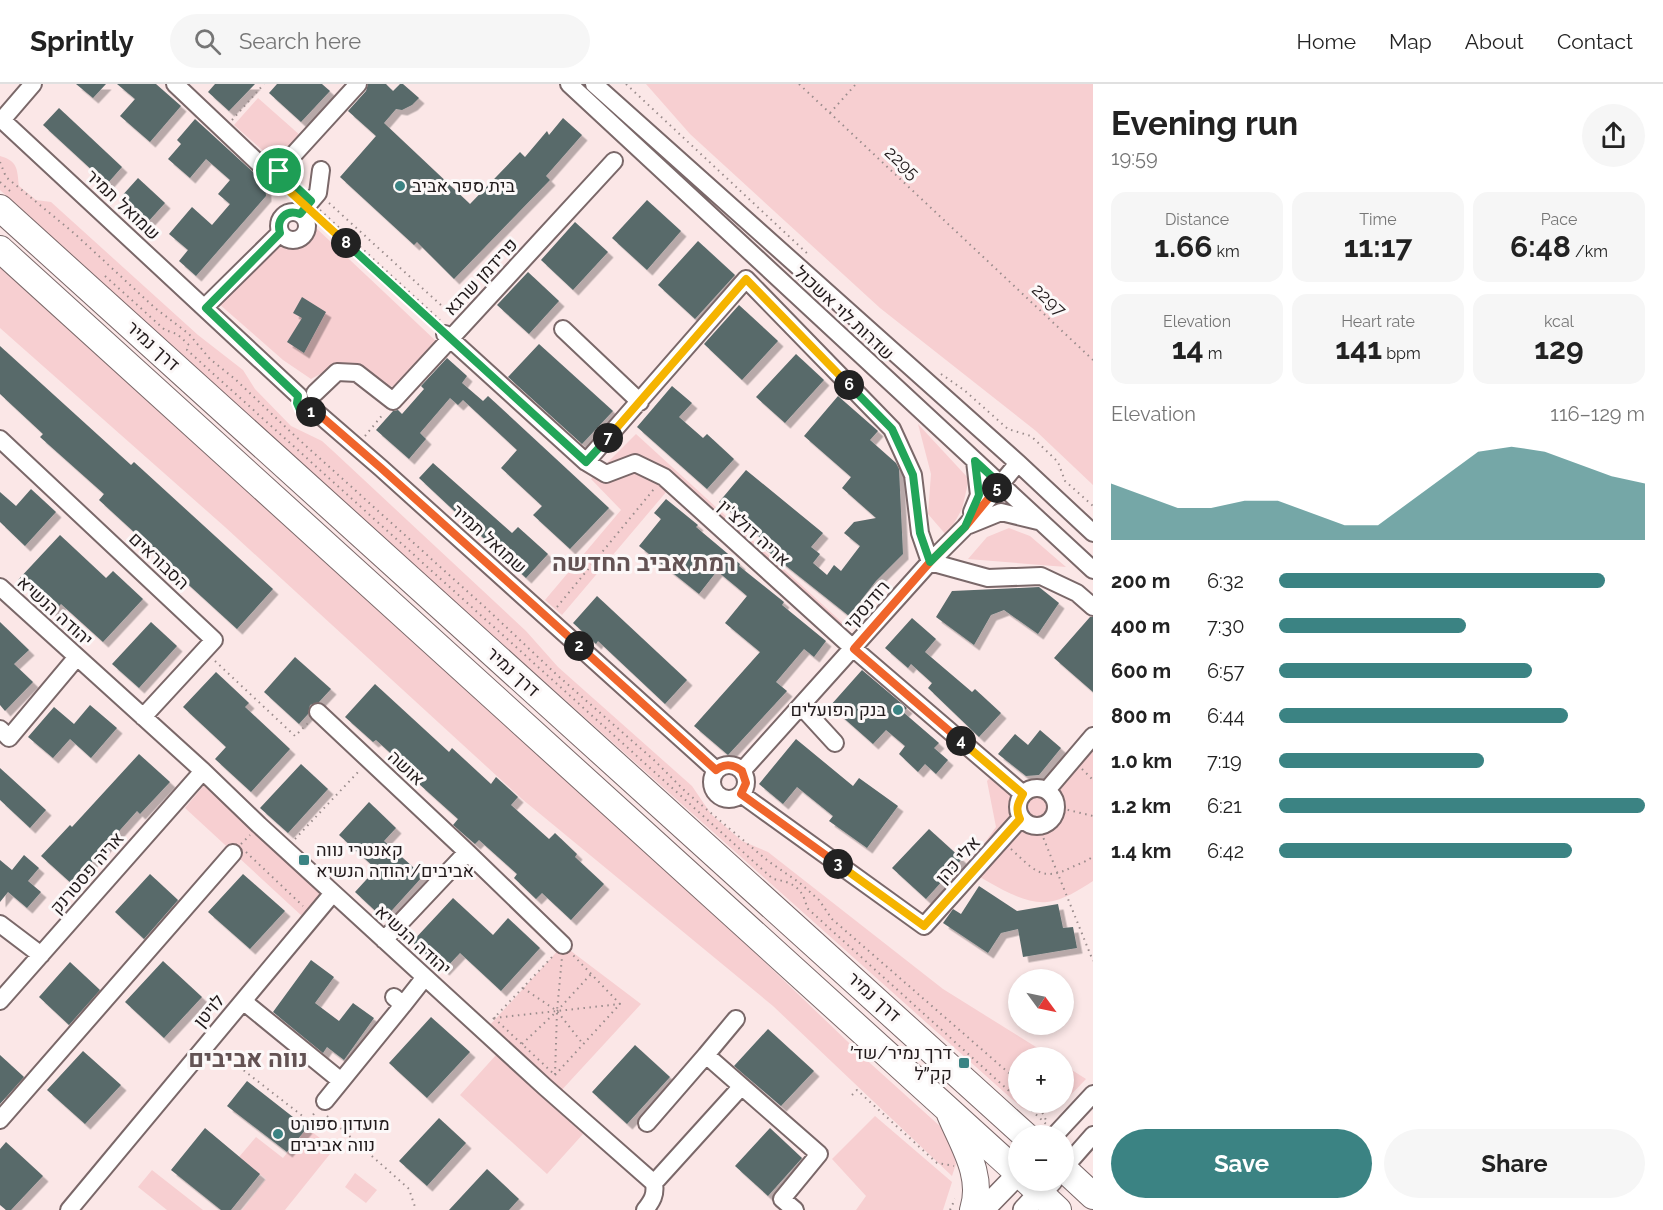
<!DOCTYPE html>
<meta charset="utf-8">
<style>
:root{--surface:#fff;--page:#f6f6f6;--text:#222;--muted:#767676;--line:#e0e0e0;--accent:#3b8383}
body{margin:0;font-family:Raleway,Heebo,sans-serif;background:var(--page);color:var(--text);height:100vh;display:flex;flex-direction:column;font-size:22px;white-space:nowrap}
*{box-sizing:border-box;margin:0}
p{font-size:20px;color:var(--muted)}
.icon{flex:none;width:33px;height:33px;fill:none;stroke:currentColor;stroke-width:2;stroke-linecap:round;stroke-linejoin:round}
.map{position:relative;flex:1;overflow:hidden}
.side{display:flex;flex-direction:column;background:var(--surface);width:570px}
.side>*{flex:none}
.needle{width:39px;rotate:123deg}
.fabs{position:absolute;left:1008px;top:885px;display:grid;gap:12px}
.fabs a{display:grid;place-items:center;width:66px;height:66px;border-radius:50%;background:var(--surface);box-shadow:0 3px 9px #0003;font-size:30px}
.pin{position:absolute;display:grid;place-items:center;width:51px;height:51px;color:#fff;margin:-26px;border:3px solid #fff;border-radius:50%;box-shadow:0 2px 6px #0007}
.km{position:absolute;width:30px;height:30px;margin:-15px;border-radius:50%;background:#222;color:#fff;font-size:16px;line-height:30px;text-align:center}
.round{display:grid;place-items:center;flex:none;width:63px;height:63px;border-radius:32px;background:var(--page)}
.overview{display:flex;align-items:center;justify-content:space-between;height:102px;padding:0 18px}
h1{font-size:33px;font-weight:700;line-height:45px}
.figures{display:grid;grid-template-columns:repeat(3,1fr);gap:9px;height:102px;padding:6px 18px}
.figures div{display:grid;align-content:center;border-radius:15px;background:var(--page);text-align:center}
.figures b{font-size:30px;font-weight:700}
.figures small{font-size:16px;font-weight:400}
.figures p{font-size:16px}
.chart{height:168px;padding:12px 18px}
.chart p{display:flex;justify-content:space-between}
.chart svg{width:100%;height:108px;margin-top:6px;fill:var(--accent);opacity:.7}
.primary-button{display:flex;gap:12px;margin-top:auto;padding:12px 18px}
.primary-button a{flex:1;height:69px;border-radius:36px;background:var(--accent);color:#fff;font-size:24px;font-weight:700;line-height:69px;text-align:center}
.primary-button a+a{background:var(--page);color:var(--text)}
ul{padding:0 18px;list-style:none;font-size:20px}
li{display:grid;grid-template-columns:96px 72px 1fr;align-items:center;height:45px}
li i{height:15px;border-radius:8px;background:var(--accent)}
header{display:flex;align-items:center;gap:36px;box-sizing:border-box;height:84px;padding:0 30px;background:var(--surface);border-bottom:2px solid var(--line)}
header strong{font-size:28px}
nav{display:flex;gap:33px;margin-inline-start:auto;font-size:21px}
.search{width:420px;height:54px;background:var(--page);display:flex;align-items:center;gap:15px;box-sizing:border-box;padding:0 21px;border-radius:33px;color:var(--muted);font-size:22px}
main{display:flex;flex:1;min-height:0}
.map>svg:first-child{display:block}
</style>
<header>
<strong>Sprintly</strong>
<div class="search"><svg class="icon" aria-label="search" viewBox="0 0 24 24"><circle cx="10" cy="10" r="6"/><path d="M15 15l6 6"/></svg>Search here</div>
<nav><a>Home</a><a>Map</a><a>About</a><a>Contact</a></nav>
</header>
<main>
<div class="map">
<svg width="1093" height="1126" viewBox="0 0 1093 1126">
<defs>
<filter id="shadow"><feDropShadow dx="5.5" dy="5.5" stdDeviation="0" flood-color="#0004"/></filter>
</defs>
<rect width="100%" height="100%" fill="#fbe7e7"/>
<path fill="#f7cfd1" d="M646 0H1093V401L1036 347 880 224 690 50Z
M258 14 301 52 277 79 234 41Z
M0 72C18 77 17 85 19 102L36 116 51 118 198 251 243 286 255 305 291 342 322 357 333 367 526 547 558 583 692 702 711 730 742 757 768 768 943 905 1052 973 1018 974V1018L1063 1019 1041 1029 1022 1024 292 372 0 106Z
M314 142 437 258 393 303 335 282 311 295 283 276 218 219 273 161 292 163 310 155Z
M0 177 553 675 871 980 942 1044 951 1061 956 1080 952 1092 773 922 522 715 225 443 0 244Z
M918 340 969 395 962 425 947 452 928 430 931 390Z
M636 350 846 542 834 557 667 407 562 531 545 516 621 426 591 395Z
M1009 444 1030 452 1066 483 968 475 987 453Z
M1093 655V797C1079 806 1064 816 1047 818 1022 821 988 797 966 785L996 743 987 697 1001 682 1026 702 1043 696 1069 669Z
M204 701 324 809 303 833 185 724Z
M563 861 641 920 559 1009 489 942Z
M496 971 583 1050 547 1090 460 1011Z
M1064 981 1086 995 1064 1018Z
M875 1032 952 1098 943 1126H856L866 1112 832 1075Z
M307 1044 334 1065 285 1126H242L266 1095 239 1073 256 1053 283 1074Z
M152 1086 203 1126H167L138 1103Z
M355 1089 377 1106 366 1119 345 1103Z"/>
<path fill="#586a6a" filter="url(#shadow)" d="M76 0H106L93 14Z
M117 0H156L181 22 150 58 120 32 135 15Z
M215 0H255L229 27 208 8Z
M277 0H322L330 7 301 38 269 9Z
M368 0H386L393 7 400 0H403L419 14 412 21 402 26 396 25 384 39 470 120 520 68 525 73 547 47 549 51 563 34 582 51 546 92 550 96 454 195 417 158 414 161 340 93 376 52 348 27 366 7Z
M59 24 122 83 107 100 43 41Z
M195 35 265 99 266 112 196 192 179 177 188 166 169 150 192 123 212 141 230 120 218 110 230 96 206 75 190 94 168 75 181 60 177 56Z
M138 94 165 119 147 139 120 114Z
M647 116 681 147 647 186 612 154Z
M575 138 608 168 573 206 541 176Z
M698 157 735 191 695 235 658 201Z
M528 188 559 217 529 250 497 221Z
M302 213 326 228 304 269 287 258 302 234 293 229Z
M739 221 778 257 742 296 704 260Z
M539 260 613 327 582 360 508 293Z
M0 262 131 381 134 378 273 505 237 545 134 451 135 449 99 416 104 410 40 353 43 350 0 310Z
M796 270 824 296 785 339 756 313Z
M447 274 467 292 462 299 483 317 488 312 609 424 570 465 533 431 542 422 501 384 517 366 463 316 458 321 450 314 420 349 426 355 409 375 376 346 393 327 398 326 402 330 424 305 421 302Z
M672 302 692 319 679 333 703 354 707 350 734 375 707 405 637 343Z
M838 312 878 347 870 356 896 379 899 385 903 470 876 497 849 532 766 466 770 462 719 418 746 386 823 449 811 463 820 470 813 479 827 491 834 481 841 487 860 462 844 449 854 438 876 434 842 404 851 393 804 352Z
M433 379 512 449 518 443 548 470 526 494 419 394Z
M31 405 56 428 25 462 0 438V408L16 422Z
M666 415 698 441 696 443 740 480 739 482 784 518 782 521 826 557 814 573 804 565 776 598 787 607 728 671 694 642 760 568 725 539 747 512 740 506 717 487 699 510 639 462 661 435 654 429Z
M60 451 106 494 113 487 143 515 103 558 61 520 53 529 18 496Z
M1039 503 1059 519 1038 550 1004 526 991 531 974 561 936 533 952 507Z
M597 512 687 596 665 620 598 557 596 560 573 539Z
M1090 533H1093V608L1054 574Z
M912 534 936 555 925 568 972 608 975 605 1001 629 979 653 928 604 932 599 911 580 908 584 885 564Z
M0 538 29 566 14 580 33 598 5 627 0 621Z
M151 538 177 562 139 604 112 580Z
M295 573 331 605 319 618 310 621 308 630 299 640 264 608Z
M862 586 907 624 903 628 939 659 934 664 948 676 936 690 925 680 918 688 899 670 905 662 886 646 873 660 830 622Z
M216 588 249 619 245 623 290 665 251 708 215 675 226 663 183 623Z
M375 600 449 668 452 664 491 700 496 693 518 713 511 721 549 755 555 749 577 770 575 773 604 800 571 836 542 809 536 815 514 794 517 790 479 756 475 760 453 741 458 735 419 700 422 698 376 656 373 658 345 633Z
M90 621 117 644 91 674 70 655 53 674 28 653 54 623 74 640Z
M1040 646 1061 664 1039 691 1026 692 998 670 1015 650 1028 661Z
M796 655 853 702 859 694 898 722 867 764 829 737 833 732 797 703 783 720 759 700Z
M139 670 170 698 140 730 137 727 72 800 41 772 70 741 72 743Z
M301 680 328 705 288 749 260 724Z
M0 684 46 726 30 744 0 716Z
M369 718 396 744 384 757 423 792 384 835 355 808 376 785 339 751Z
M929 745 962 775 926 815 892 784Z
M24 771 39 784 28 797 41 808 27 824 8 808 0 818V776L12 786Z
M150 790 178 816 144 855 115 828Z
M243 790 285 827 250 865 208 828Z
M979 802 1017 827 1058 820 1063 844 1073 843 1077 864 1023 873 1018 845 1001 849 988 869 943 839 953 825 961 830Z
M453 814 493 851 508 834 540 864 501 907 460 869 444 886 412 858Z
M311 876 334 893 315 919 339 937 353 919 374 934 344 976 327 963 323 969 273 928Z
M163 877 202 913 164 954 125 918Z
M70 878 100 906 69 941 39 913Z
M431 933 470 968 427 1014 389 979Z
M768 945 814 987 781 1022 734 982Z
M635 961 670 993 627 1040 592 1008Z
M83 967 121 1001 85 1040 47 1006Z
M0 971 24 993 0 1020Z
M247 997 307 1044 287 1068 227 1022Z
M439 1034 466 1059 427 1102 399 1077Z
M205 1044 260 1090 231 1126H221L171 1086Z
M770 1044 802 1074 768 1112 735 1082Z
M6 1058 43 1092 11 1126H6L0 1121V1065Z
M487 1085 519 1115 509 1126H449Z"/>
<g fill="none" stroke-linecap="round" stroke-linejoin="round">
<g stroke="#7a6869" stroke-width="20">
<path id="minor" d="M175 0 271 91
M569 0 1093 486
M594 0 1018 379 1093 449
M0 34 299 312
M2 36 33 0
M285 80 358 0
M279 142a14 14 0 1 1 28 0a14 14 0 1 1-28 0Z
M300 130 318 109 321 86
M205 223 280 149
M563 245 640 318
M445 250 586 378 606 390 635 379 664 393 854 565 1023 710
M315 309 337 288 357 289 393 317 614 77
M314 326 381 384 716 686
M0 355 214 556 143 633
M586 378 746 195 892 345 913 391 920 449 930 478 988 494 1041 492 1077 509 1093 523
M972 428 979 411 975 377
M969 441 1001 428 1038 437
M0 503 203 687 259 741 545 1003 654 1099
M802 623 835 659
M318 628 467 768 563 861
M0 645 9 654 77 573
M712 698a17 17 0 1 1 34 0a17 17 0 1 1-34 0Z
M742 687 930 478 965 443 1018 379
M1018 723a19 19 0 1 1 38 0a19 19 0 1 1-38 0Z
M1047 706 1093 652
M741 710 924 842 1020 735
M0 840 41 871
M384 856 467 768
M394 913 403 921 425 893
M0 917 203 687
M243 917 341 997
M706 971 736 935
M325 1017 403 921
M0 1036 233 769
M647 1039 706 971 819 1070 782 1115 795 1126
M1054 1052 1093 1010
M1064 1084 1093 1051
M654 1099 741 1003
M69 1126 333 809
M645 1126C652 1117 656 1111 654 1099"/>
</g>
<g stroke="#7a6869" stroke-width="24">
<path id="major" d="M983 1126 1018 1090
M1024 1126 1052 1096"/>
</g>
<g stroke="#7a6869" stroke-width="28">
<path id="highway" d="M0 124 1026 1052
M0 165 1018 1089
M950 1030C963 1061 984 1092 973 1126
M1064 1085 1093 1112
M1026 1096 1058 1126"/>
</g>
<path stroke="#9a8c8c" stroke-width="2" stroke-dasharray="1.5 4.5" stroke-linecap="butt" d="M626 0 810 172
M799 0 1093 276
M830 29 856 0
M232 36 264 0
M0 78 6 93 75 150 155 224 189 250 210 275 235 295 295 352 488 526 557 591 655 677 686 708 768 777 800 799 819 816 832 835 1018 997
M296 89 305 97
M285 93 301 108
M0 98 11 108
M281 100 297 114
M329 119 454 233
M320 126 440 236
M317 132 434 240
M105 192 165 246 177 250 189 261 187 266 773 795C793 798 803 804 807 824L1018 1015
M941 290 964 306 1008 345 1031 352 1058 378 1065 397 1093 422
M365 352 384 329
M557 523 654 405
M215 577 295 652 309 638
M1082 685 1093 696
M1056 723 1093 732
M1039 743 1093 877
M295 755 359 687
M241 760 250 751
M1011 765C1033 785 1042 799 1072 783 1079 780 1088 777 1093 772
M246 768 303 822
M523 904 557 927 583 960
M494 934 555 991 557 927 562 873
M494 934 620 920
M493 935 553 872
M522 960 557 927 591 890
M220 968 309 1037 315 1028
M555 991 620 920 572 870
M852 1011 857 1006 937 1079 954 1082
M1023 1018 1047 1041
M1037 1018 1047 1038
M327 1032 409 1105 416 1126
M950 1126 955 1115"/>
<use href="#minor" stroke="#fff" stroke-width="16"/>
<use href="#major" stroke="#fff" stroke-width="21"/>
<use href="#highway" stroke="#fff" stroke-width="26"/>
</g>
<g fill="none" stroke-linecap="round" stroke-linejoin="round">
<g stroke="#fff" stroke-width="12">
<path id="split-1" d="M279 87 311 117 300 130C286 125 276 135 280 149L206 224 298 312 297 319 300 326 311 328"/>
</g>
<g stroke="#fff" stroke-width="12">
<path id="split-2" d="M311 328 314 326 381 384 579 562"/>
</g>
<g stroke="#fff" stroke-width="12">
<path id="split-3" d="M579 562 716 686C725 679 733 680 742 687L746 699 741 710 838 780"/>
</g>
<g stroke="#fff" stroke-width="12">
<path id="split-4" d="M838 780 924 842 1020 735C1015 725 1018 719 1023 710L961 657"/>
</g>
<g stroke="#fff" stroke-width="12">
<path id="split-5" d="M961 657 854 565 930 478 965 443 997 404"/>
</g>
<g stroke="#fff" stroke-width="12">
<path id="split-6" d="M849 301 892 345 913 391 920 449 930 478 965 443 979 411 975 377 1000 400 997 404"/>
</g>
<g stroke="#fff" stroke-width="12">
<path id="split-7" d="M608 354 746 195 849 301"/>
</g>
<g stroke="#fff" stroke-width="12">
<path id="split-8" d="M346 159 586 378 608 354"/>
</g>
<g stroke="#fff" stroke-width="12">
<path id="split-9" d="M279 87 274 93 346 159"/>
</g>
<use href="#split-1" stroke="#22a559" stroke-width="8"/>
<use href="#split-2" stroke="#f0652b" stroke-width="8"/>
<use href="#split-3" stroke="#f0652b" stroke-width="8"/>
<use href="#split-4" stroke="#f5b400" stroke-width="8"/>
<use href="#split-5" stroke="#f0652b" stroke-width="8"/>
<use href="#split-6" stroke="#22a559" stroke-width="8"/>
<use href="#split-7" stroke="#f5b400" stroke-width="8"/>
<use href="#split-8" stroke="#22a559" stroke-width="8"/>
<use href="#split-9" stroke="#f5b400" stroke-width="8"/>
</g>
<g fill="#3b8383" stroke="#fcf8f8" stroke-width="2">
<circle cx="400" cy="102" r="6"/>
<circle cx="898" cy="626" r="6"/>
<rect x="298" y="770" width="12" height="12" rx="3"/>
<rect x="958" y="973" width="12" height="12" rx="3"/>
<circle cx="278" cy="1050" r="6"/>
</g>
<g text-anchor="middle" stroke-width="6" stroke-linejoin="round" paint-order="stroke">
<g font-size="18" fill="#211a1b" stroke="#fcf8f8">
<text transform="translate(902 79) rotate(43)" y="6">2295</text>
<text transform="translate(123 121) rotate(43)" y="6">שמואל תמיר</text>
<text transform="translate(481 193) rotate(-47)" y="6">פרידמן שרגא</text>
<text transform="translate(1049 216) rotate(43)" y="6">2297</text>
<text transform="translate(844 229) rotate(43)" y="6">שדרות לוי אשכול</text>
<text transform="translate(153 262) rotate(42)" y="6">דרך נמיר</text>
<text transform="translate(754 449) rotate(42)" y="6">אריה דולצ'ין</text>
<text transform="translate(489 455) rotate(42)" y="6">שמואל תמיר</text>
<text transform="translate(159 477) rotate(43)" y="6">הסבוראים</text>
<text transform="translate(867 521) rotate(-49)" y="6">רודנסקי</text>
<text transform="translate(55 527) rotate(42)" y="6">יהודה הנשיא</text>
<text transform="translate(513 588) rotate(42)" y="6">דרך נמיר</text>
<text transform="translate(406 684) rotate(43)" y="6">אושה</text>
<text transform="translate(958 776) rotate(-48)" y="6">אלי כהן</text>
<text transform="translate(87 789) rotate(-49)" y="6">אריה פסטרנק</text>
<text transform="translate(413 856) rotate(42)" y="6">יהודה הנשיא</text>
<text transform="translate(874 913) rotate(42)" y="6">דרך נמיר</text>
<text transform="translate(209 927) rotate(-50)" y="6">לויטן</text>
</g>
<g font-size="18" fill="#211a1b" stroke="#fcf8f8" text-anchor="start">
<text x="412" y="108">בית ספר אביב</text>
<text x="886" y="632" text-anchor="end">בנק הפועלים</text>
<text x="316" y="772">קאנטרי נווה<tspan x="316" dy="21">אביבים/יהודה הנשיא</tspan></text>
<text x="952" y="975" text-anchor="end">דרך נמיר/שד׳<tspan x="952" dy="21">קק״ל</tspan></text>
<text x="290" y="1046">מועדון ספורט<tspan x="290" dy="21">נווה אביבים</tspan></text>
</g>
<g font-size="24" font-weight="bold" fill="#635253" stroke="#fcf8f8">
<text x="644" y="487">רמת אביב החדשה</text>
<text x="248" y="983">נווה אביבים</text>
</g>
</g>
</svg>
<div class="fabs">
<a><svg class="needle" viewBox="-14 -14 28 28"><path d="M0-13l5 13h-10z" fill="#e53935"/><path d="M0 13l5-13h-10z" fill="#767676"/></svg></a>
<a>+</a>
<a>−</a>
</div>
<div class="pin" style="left:279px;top:87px;background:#1e9e55"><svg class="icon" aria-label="arrive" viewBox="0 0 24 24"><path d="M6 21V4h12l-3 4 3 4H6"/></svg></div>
<b class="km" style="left:311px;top:328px">1</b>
<b class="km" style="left:579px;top:562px">2</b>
<b class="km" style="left:838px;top:780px">3</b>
<b class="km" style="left:961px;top:657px">4</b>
<b class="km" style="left:997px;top:404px">5</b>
<b class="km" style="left:849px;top:301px">6</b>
<b class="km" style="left:608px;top:354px">7</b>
<b class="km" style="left:346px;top:159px">8</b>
</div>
<section class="side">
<div class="overview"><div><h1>Evening run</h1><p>19:59</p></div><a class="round"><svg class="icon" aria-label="share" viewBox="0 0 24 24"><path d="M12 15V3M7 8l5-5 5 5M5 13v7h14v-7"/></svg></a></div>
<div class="figures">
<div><p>Distance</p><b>1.66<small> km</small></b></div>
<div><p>Time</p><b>11:17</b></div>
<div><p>Pace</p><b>6:48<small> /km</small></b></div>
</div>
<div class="figures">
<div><p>Elevation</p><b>14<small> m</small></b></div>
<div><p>Heart rate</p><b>141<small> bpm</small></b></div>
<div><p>kcal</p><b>129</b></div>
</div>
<div class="chart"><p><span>Elevation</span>116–129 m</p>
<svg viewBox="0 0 160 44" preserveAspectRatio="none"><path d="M0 44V21L10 26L20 31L30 31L40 28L50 28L60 33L70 38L80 38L90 28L100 18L110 8L120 6L130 8L140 13L150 18L160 21V44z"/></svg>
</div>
<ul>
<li><b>200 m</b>6:32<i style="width:89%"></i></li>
<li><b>400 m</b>7:30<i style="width:51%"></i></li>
<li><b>600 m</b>6:57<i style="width:69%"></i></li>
<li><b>800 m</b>6:44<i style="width:79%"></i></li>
<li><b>1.0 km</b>7:19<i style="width:56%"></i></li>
<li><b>1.2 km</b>6:21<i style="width:100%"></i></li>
<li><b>1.4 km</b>6:42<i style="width:80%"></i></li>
</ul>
<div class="primary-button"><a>Save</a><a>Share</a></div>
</section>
</main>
